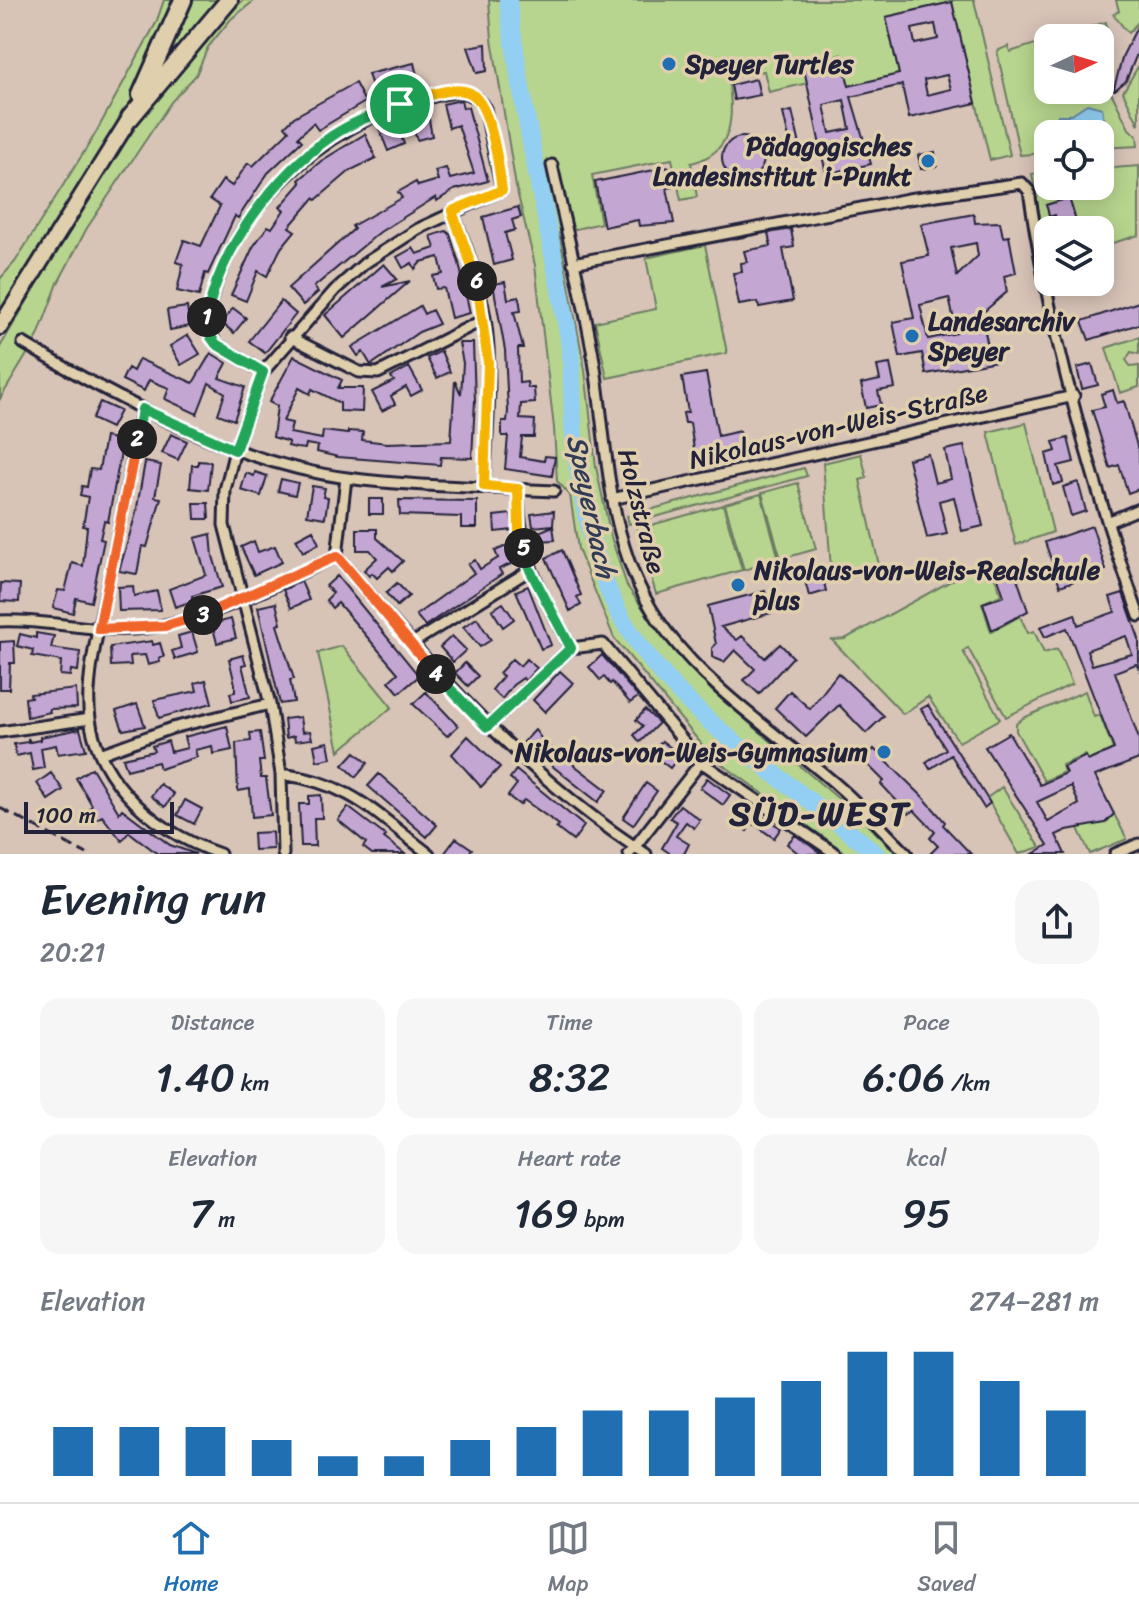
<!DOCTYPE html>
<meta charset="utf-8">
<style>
:root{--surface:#fff;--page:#f6f6f7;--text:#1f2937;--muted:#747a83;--line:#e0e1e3;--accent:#1f6fb2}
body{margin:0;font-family:Sriracha,sans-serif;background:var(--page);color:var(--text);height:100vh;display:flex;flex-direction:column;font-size:30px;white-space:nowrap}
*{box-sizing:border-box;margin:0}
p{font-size:26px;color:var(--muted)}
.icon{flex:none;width:44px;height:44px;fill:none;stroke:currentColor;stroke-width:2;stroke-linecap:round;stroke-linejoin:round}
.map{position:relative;height:854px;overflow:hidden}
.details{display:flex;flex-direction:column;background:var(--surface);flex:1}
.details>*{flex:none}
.needle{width:52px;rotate:86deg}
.fabs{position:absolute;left:1034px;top:24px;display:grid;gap:16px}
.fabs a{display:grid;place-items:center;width:80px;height:80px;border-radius:16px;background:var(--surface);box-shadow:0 4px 20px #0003;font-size:40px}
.scale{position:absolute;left:24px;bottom:20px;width:150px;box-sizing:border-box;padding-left:8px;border:4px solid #22223b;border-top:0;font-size:22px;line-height:28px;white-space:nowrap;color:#22223b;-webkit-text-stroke:6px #e0cfac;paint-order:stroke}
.pin{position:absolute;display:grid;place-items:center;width:68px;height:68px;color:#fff;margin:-34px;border:4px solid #fff;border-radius:50%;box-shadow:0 2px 8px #0007}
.km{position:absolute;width:40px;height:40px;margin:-20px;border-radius:50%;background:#222;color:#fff;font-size:22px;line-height:40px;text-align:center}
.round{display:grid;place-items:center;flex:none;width:84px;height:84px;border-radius:24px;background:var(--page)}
.summary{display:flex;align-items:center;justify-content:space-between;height:136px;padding:0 40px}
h1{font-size:44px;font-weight:600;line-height:60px}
.metrics{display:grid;grid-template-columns:repeat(3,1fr);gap:12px;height:136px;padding:8px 40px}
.metrics div{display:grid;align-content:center;border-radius:20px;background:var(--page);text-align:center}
.metrics b{font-size:40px;font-weight:600}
.metrics small{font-size:22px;font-weight:400}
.metrics p{font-size:22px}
.chart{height:224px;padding:16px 40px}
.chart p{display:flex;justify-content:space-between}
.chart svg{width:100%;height:144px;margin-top:8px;stroke:var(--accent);stroke-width:6}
.menu{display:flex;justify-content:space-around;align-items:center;height:112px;border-top:2px solid var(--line);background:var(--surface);font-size:22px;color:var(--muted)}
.menu a{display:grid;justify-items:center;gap:4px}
.menu .on{color:var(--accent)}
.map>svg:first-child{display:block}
</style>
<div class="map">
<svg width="1139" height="854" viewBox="0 0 1139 854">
<rect width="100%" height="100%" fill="#d8c3b7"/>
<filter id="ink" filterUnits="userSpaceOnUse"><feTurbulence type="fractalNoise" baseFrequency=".0125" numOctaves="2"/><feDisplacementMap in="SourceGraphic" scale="16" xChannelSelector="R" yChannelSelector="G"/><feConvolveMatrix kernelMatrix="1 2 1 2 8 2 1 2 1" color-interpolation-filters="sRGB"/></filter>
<g filter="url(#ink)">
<path fill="#b7d58e" stroke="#6c7c64" stroke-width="2" d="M164 0H176L123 119 0 315V279L15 262 94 136 156 23Z
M190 0H222L170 60 166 58Z
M243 0H255L231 19 208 47 196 75 171 102 87 228 58 283 38 336 0 399V347L94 188 170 77Z
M489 0H974L1010 155 990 160 952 2 886 17 899 74 849 86 841 55 808 83 769 92 764 71 728 78C734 114 735 153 691 163L697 197 681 200 672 159 592 175 601 223 559 233 585 370 596 467 611 537 627 586 658 630 712 691 861 818 897 854H847L712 757 614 638 578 549 570 495 557 481 554 428 535 265 516 187 492 39Z
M1116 0H1139V21L1128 33 1113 14 1119 11Z
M1106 22 1109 71 1100 60V38H1055Z
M1048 40V90L1100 89 1112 94 1129 129 1137 136 1138 146 1100 148V134H1048V153L1020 155 997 51 1008 46 1010 52Z
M1139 65V125L1123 92Z
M1139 166V235L1100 247V230H1048V259L1032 174 1048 172V186H1100V169Z
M705 245 727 353 607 378 595 322 656 309 646 258Z
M1139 337V354L1131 352 1126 360 1131 367 1139 366V387L1120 393 1106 348Z
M1026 423 1053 532 1016 545 988 432Z
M861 454 867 478 860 480 880 570 832 582 823 463Z
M804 468 807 476 629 524 627 516Z
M798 483 816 549 781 559 762 493Z
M761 494 779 559 744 570 725 504Z
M723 505 742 570 656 594 637 529Z
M989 560 1001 595 982 603 991 632 1020 616 1028 633 1034 631 1044 653 1057 649 1072 684 1006 717 968 648 963 651 1000 719 959 742 928 697 903 714 832 640 845 639Z
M342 646 392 707 339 751 318 653Z
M1085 691 1094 717 1100 715 1113 749 1089 760 1085 755 1062 765 1064 772 1044 781 1016 731V724L1023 718Z
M1002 787 1040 847 1019 854 987 798Z
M1114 814 1127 839 1090 854 1076 824 1105 823Z"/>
<path fill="#92cff3" stroke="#658aa9" stroke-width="2" d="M1087 104 1102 108 1104 122C1091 136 1075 134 1058 130L1054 125 1058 115H1070Z"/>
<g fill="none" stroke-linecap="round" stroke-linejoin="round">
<path stroke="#92cff3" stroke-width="18" d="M508 0C522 113 548 222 568 333 574 368 571 401 574 436 579 491 597 581 627 627 691 727 789 778 876 854"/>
</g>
<path fill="#c4a6d2" stroke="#22223b" stroke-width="2" fill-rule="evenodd" d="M952 2 976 103 909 118 902 85 851 97 871 164 826 174 803 64 841 55 849 86 899 74 886 17ZM935 24 938 39 915 44 912 29ZM947 75 951 89 927 95 924 80ZM844 100 850 129 830 133 824 105Z
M1139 23V49L1126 81 1115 90 1105 89 1100 86V66L1114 88 1123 55Z
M486 44 487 71 477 73 468 47Z
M414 63 419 84 376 98 368 74Z
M756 79 760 95 734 100 731 85Z
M355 83 365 102 318 130 313 123 298 137 302 141 268 173 238 218 235 216 208 274 205 273 199 296 177 291 183 264 176 262 184 240 201 246 220 206 210 199 223 180 232 186 248 163 253 166 289 131 285 126 294 117Z
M461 100 463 108 468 107 488 181 454 190 437 201 436 197 380 232 314 287 318 292 303 305 288 288 354 229 352 226 402 198 398 192 416 182 418 186 438 180 435 171 446 168 450 179 474 173 458 125 449 128 443 104Z
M427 109 432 136 417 140 409 115Z
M792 111 801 149 792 151 783 113Z
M395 121 404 144 388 151 379 128Z
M365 134 376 158 351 170 316 200 314 198 289 227 295 231 281 248 267 276 258 271 246 301 231 295 253 247 268 226 272 228 284 210 280 207 301 183 299 180 321 161Z
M722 158a21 21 0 1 1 42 0a21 21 0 1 1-42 0Z
M935 152 937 166 921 169 918 155Z
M669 167 673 187 667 188 674 223 639 226 638 220 604 227 595 182Z
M1069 198 1079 230H1059L1055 215 1049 217 1048 211 1046 205Z
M518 207 521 217 512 220 515 230 505 233 512 260 494 265 483 217Z
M974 214 975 223 1000 222 1003 237 1009 236 1016 273 1004 276 1007 292 981 314 988 346 995 351 997 361 926 374 922 353 900 357 893 322 914 318 902 261 929 256 921 224ZM976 243 978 256 957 276 951 248ZM949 298 957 333 928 339 920 305Z
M791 229 794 247 783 249 793 301 759 307 758 302 739 305 733 273 742 272 741 263 747 262 744 251 771 246 768 233Z
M446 231 450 234 459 263 470 313 451 318 444 288 436 289 433 276 443 274 439 257 421 262 415 269 412 263 403 268 397 257 413 248 417 254 435 248 431 236Z
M384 264 397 279 382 287 410 281 344 338 325 315Z
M505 282 508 299 519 297 521 311 514 312 523 348H518L519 383 527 382 528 388H534L535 403 521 404 520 419 535 420 534 437H522L520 457 544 461 545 456 555 457 552 476 505 469 508 436H502V421H507L508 411 505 350 493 284Z
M281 301 296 314 265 353 249 341Z
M1139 302V324L1089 340 1082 321Z
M420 306 424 314 432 310 439 324 419 332 371 365 363 352 358 356 352 347Z
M187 307 190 326 170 330 167 310Z
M233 308 246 318 234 333 222 323Z
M188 335 200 354 181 365 170 346Z
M459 343H473L475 400 472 458 441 457 440 465 338 457 317 452 318 446 306 444 305 449 296 448 288 446 289 442 273 437 277 406 269 402 294 356 342 380 338 388H363L362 412 340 411V403L312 389 310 394 299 388 283 421 292 423 290 433 322 439 323 431 348 434V431L363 432 362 440 387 443 451 441 455 381 461 394 463 363Z
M441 351 450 372 437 378 427 358Z
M211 353 227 363 219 378 245 387 234 420 218 414 225 393 209 383 197 414 165 399 169 388 149 380 144 391 122 380 128 368 133 371 139 359 193 383Z
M890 364 895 388 878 391 881 405 866 408 861 384 880 380 877 366Z
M1092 364 1098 385 1082 389 1077 368Z
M409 367 422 390 411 396 406 387 391 396 395 404 382 411 372 392 394 381 391 377Z
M706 373 718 436 740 431 745 458 736 459 734 449 695 456 690 423H685L683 413 688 412 682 377Z
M1113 390 1117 403 1124 401 1139 453V489L1128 493 1119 465 1110 468 1092 410 1105 407 1101 394Z
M100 402 120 411 111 428 92 419Z
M171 434 187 441 178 460 162 453Z
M105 437 123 441 108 522 104 521 100 539 104 540 91 602 76 598 73 613 53 608 58 590 65 591 72 563 83 566 87 527 83 526 88 497 80 495 82 486 87 487 90 469 99 470Z
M1068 438 1074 462 1058 466 1063 482 1053 485 1046 454 1056 451 1053 442Z
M964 446 983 526 962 531 954 497 939 501 947 534 927 538 908 459 928 454 935 483 951 479 945 450Z
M198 461 211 462 208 490 190 488 192 465H198Z
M145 462 161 465 155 497 161 498 147 547 142 546 137 574 119 571 136 513Z
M255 472 267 476 261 496 241 490 246 473 254 476Z
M281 479 298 483 295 495 278 491Z
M1078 482 1086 511 1071 516 1063 487Z
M312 486 325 488 323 497 328 498 325 518 307 515Z
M369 499H383V514H369Z
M399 500 477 501V528H461V517L400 515Z
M194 503H208L209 519H195Z
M554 511 553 525 533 527 531 514Z
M511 514 513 530 495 532 494 516Z
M553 526 555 540 535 541 534 534Z
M1092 526 1106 570 1060 586 1045 542Z
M357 529H377V538L403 561 393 571 389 567 377 578 372 573 369 576 364 570 377 558 370 550H357Z
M313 530 319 544 303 552 296 539Z
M211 534 213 556 222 587 192 596 193 601 175 607 169 589 206 575 195 538Z
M254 541 258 552 275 546 282 562 254 575 241 547Z
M509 545 516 562 499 569 502 574 425 626 416 615 474 573 468 564 475 560 480 569 498 558 495 551Z
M562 550 581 595 577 597 581 605 570 611 546 558Z
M821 568 826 591 809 596 803 573Z
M1014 569 1028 611 992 630 983 603 1004 596 997 575Z
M337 576 419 676 399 693 389 681 398 673 338 603 332 608 326 600 333 593 326 586Z
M301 581 309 600 291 608 283 590Z
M1 583 20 584 19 602 0 601Z
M397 583 409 596 397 606 386 593Z
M133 586 134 596 157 591 161 610 119 611 118 587Z
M528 586 551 645 541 649 516 591Z
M765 591 771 613 721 627 737 640 742 636 765 658 780 644 793 657 759 694 744 680 755 669 735 650 724 662 712 657V648L716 644 708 606Z
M1123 593 1139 639V669L1136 664 1115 672 1139 739V759L1095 776 1114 814 1105 823 1067 830 1056 835 1065 854H1033L1048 845 985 747 1009 733 1040 785 1066 773 1063 767 1086 756 1088 761 1114 749 1067 628 1045 637 1040 627 1075 614 1078 625 1115 612 1110 597ZM1126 636 1132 654 1092 665 1087 650ZM1071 786 1079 804 1048 822 1037 802Z
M276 603 281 624 277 625 294 679 290 680 294 702 280 704 258 607Z
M503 603 514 619 503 627 492 610Z
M477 618 491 640 480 647 463 627Z
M231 619 236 638 217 643 212 624Z
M192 632 198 652 175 659 172 651 181 648 178 636Z
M36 633 54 636 51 648 80 652 78 671 71 670 70 676 60 675 61 661 32 656 33 650 17 646 20 634 36 638Z
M452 636 466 650 453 662 440 647Z
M14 641 15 663H10L9 689H0V642Z
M152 641 153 645 160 643 164 657 159 658 160 662 148 665 145 655 130 656 131 665 111 666 110 647Z
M243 655 246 664 242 665 250 697 232 701 230 693 235 692V684L229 659Z
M602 655 638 697 630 703 612 682 610 684 604 677 600 680 589 667Z
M512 659 520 666 526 659 537 668 525 681 523 678 513 685 502 699 492 690 503 676 499 673Z
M465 663 478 676 468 686 455 673Z
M560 671 573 683 545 712 533 700Z
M838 673 884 716 866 733 839 705 806 737 775 708 790 691 810 709Z
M206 680 212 703 159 718 154 700 197 691 195 683Z
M76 689 77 708 49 709 50 712 27 717 25 698 31 697 30 694Z
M426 692 458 726 447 736 413 704Z
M137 704 145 726 123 730 116 711Z
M928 705 990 803 984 808 951 755 930 769 926 762 946 749 921 709Z
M645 710 659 723 640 742 634 735 643 726 636 720Z
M300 717 302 732 310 731 312 739 295 741 294 736 286 738 284 719Z
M227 726 232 750 213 754 212 746 195 750 197 757 160 769 158 762 127 770 123 758 154 751 152 746 168 741 171 752 187 748 184 737Z
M80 729 86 750 58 754 56 745 41 748 44 768 33 770 30 753 16 756 14 744 28 742V738L30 742 40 740V737Z
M535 730 544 742 607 790 598 802 523 743Z
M260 732 264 761H259L261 778H266L271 815 252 817 250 789 238 791 236 743 251 741 250 733Z
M468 736 500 767 481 787 452 754Z
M662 741 680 755 670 768 652 754Z
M328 742 331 758 317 761 314 745Z
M874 749 924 798 945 822 943 825 971 854H930L938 846 930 838 935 832 914 810 909 814 881 784 884 781 863 760Z
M355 752 368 763 356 777 343 765Z
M92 768 119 813 122 809 170 845 196 854H158L129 832 122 841 102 816 92 822 86 814 92 805 76 778Z
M516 770 584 826 573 841 556 828 559 825 524 800 520 805 508 796 517 784 510 778Z
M51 773 63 790 48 800 37 783Z
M379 774 437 825 427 837 368 786Z
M707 778 730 795 723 805 700 788Z
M646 783 657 791 633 825 623 818Z
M160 784 174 794 165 807 151 796Z
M321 795 322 818H314L315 846H301L299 804H309V796Z
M185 800 202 809 194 824 177 815Z
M680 805 700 820 694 828 686 822 676 836 689 844 684 854H671L662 848 677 822 670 818Z
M744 805 781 828 774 838 752 823 747 831 733 822Z
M348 807 386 836 384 838 405 854H372L363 847 366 843 338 820Z
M272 832 273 849 254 850 253 833Z
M795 835 811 846 821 854H799L787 844Z
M456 838 472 849 468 854H444Z"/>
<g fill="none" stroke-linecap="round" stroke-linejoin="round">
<g stroke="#22223b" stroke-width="15">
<path id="street" d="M552 165C566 230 583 295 594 361 609 455 606 553 667 632 714 694 780 735 838 786 862 807 884 831 907 854
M452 211C466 246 479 281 485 318 493 373 487 431 484 486
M573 263 908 199 1022 183 1029 191C1050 335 1091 480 1139 616
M290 337 359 372 378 373 485 319
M23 343C119 400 234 463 347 478 415 487 486 487 554 491
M263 372 216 344 206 322C226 213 320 124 426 98 451 92 468 85 485 108L502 190 418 229 365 263 335 290 263 372 235 450 225 490 224 525 270 704 281 774 283 854
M142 409C131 467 120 525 108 583 101 618 91 655 89 691 84 772 150 830 220 854
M346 478 337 556C430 666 523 775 646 854
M518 489C519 560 539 587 571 648
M612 499 1074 396
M1110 521 1139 509
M0 621C45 619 90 632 135 629 206 624 273 585 337 556
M411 644 530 570
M571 648 603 644 701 762 836 854
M487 727 571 648
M0 732 90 719
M100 754 172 728 270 704
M281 774C353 784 374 813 429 854
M629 854 701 762
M1115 854 1139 844"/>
</g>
<g stroke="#22223b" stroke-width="20">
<path id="primary" d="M0 327 130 118"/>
</g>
<g stroke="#22223b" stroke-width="22">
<path id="highway" d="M141 95 183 0
M130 118 229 0"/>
</g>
<use href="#street" stroke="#e0cfac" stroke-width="9"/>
<use href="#primary" stroke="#e0cfac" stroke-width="14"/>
<use href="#highway" stroke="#e0cfac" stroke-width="16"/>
<path stroke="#22223b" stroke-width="3" stroke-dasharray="12 6" stroke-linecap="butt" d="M0 808 87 854"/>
</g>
</g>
<g fill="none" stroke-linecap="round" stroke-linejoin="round" filter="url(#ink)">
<g stroke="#fff" stroke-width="16">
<path id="split-1" d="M207 317C219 249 276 174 332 136 353 122 377 113 400 104"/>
</g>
<g stroke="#fff" stroke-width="16">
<path id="split-2" d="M137 439 142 409 235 450 263 372 216 344 211 337 207 317"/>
</g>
<g stroke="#fff" stroke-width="16">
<path id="split-3" d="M137 439 99 629 165 626 203 615"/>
</g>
<g stroke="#fff" stroke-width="16">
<path id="split-4" d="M203 615 337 556 436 674"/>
</g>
<g stroke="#fff" stroke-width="16">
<path id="split-5" d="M436 674 487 727 571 648 530 570 524 548"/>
</g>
<g stroke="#fff" stroke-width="16">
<path id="split-6" d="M477 281 488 363 484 486 518 489 519 532 524 548"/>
</g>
<g stroke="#fff" stroke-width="16">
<path id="split-7" d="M400 104C418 100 449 85 468 92 491 100 499 167 502 190L452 211 477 281"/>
</g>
<use href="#split-1" stroke="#22a559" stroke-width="10"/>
<use href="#split-2" stroke="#22a559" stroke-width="10"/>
<use href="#split-3" stroke="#f0652b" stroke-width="10"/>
<use href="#split-4" stroke="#f0652b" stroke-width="10"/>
<use href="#split-5" stroke="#22a559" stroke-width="10"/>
<use href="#split-6" stroke="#f5b400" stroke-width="10"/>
<use href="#split-7" stroke="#f5b400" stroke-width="10"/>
</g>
<g fill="#1f6fb2" stroke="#e0cfac" stroke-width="3">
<circle cx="669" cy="64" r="8"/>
<circle cx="928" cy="161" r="8"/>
<circle cx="912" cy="336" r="8"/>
<circle cx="738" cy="585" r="8"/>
<circle cx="884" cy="752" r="8"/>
</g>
<g text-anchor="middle" stroke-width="7" stroke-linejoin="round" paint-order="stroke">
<g font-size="26" font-weight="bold" fill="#22223b" stroke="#e0cfac" text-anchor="start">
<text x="685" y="73">Speyer Turtles</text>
<text x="912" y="155" text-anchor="end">Pädagogisches<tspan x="912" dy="30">Landesinstitut i-Punkt</tspan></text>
<text x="928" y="330">Landesarchiv<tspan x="928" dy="30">Speyer</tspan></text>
<text x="754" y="579">Nikolaus-von-Weis-Realschule<tspan x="754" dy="30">plus</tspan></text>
<text x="868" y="761" text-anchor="end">Nikolaus-von-Weis-Gymnasium</text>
</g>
<g font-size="26" fill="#22223b" stroke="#e0cfac">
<text transform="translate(838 426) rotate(-13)" y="9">Nikolaus-von-Weis-Straße</text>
<text transform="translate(642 511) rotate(76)" y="9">Holzstraße</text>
</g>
<g font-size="28" font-style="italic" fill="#333c57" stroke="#e0cfac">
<text transform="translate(592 506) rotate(78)" y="10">Speyerbach</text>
</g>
<g font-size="34" font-weight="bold" letter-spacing="2" fill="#22223b" stroke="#e0cfac">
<text x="820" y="825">SÜD-WEST</text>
</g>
</g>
</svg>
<div class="fabs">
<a><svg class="needle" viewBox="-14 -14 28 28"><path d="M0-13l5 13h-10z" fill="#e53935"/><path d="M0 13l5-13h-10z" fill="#747a83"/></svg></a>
<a><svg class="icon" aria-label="locate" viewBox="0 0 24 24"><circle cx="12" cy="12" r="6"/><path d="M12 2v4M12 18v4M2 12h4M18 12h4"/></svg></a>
<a><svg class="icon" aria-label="layers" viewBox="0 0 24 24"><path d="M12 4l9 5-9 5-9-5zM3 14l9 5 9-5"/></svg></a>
</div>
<div class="scale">100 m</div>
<div class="pin" style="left:400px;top:104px;background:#1e9e55"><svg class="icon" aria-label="arrive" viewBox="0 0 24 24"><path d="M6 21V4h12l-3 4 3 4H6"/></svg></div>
<b class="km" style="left:207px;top:317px">1</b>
<b class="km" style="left:137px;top:439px">2</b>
<b class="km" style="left:203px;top:615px">3</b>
<b class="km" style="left:436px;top:674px">4</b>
<b class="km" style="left:524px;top:548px">5</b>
<b class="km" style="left:477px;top:281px">6</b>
</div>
<section class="details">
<div class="summary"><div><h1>Evening run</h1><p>20:21</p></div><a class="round"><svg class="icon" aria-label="share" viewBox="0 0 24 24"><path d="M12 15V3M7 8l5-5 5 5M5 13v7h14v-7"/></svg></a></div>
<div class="metrics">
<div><p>Distance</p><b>1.40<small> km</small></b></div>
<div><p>Time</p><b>8:32</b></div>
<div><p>Pace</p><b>6:06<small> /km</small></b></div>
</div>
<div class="metrics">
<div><p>Elevation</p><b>7<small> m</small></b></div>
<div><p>Heart rate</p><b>169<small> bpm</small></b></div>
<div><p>kcal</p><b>95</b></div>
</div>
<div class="chart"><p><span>Elevation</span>274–281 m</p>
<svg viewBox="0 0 160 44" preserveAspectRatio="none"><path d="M5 44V29M15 44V29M25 44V29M35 44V33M45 44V38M55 44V38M65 44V33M75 44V29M85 44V24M95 44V24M105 44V20M115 44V15M125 44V6M135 44V6M145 44V15M155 44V24"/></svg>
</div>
</section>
<nav class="menu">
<a class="on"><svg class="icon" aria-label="home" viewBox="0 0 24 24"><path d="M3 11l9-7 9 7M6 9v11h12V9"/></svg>Home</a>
<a><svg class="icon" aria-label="map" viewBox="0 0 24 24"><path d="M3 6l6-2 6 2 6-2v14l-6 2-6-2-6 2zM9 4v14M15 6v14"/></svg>Map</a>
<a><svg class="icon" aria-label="saved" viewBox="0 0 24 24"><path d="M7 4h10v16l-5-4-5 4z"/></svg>Saved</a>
</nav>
